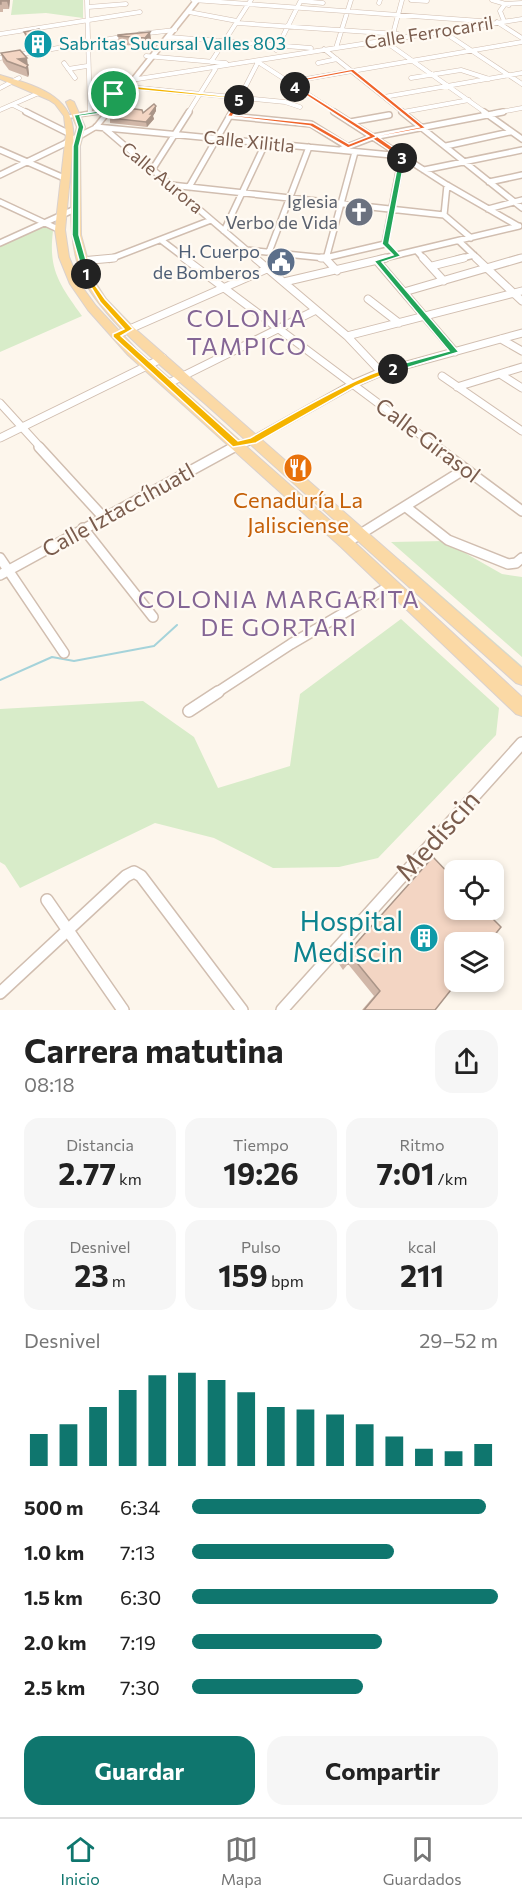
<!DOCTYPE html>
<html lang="es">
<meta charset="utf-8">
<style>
:root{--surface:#fff;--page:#f6f6f6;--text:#222;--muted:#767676;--line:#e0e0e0;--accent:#0f766e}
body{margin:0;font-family:Commissioner,sans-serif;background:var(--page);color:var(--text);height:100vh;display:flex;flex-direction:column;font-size:22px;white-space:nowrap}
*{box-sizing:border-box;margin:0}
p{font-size:20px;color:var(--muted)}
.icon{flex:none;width:33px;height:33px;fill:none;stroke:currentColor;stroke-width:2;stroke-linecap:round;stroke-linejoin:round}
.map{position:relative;height:1010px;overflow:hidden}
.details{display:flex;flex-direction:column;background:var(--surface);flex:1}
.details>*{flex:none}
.fabs{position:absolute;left:444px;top:860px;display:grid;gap:12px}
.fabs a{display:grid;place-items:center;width:60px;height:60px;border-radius:12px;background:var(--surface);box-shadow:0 3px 9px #0003;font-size:30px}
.pin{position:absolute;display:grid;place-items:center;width:51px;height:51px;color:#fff;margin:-26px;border:3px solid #fff;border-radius:50%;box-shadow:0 2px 6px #0007}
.km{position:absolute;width:30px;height:30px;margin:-15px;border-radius:50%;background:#222;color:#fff;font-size:16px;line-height:30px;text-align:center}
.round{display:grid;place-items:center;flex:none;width:63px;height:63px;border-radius:18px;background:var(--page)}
.overview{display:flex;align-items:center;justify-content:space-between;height:102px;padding:0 24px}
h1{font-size:33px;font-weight:700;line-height:45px}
.figures{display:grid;grid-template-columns:repeat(3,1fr);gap:9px;height:102px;padding:6px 24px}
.figures div{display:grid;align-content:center;border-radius:15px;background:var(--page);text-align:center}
.figures b{font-size:30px;font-weight:700}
.figures small{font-size:16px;font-weight:400}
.figures p{font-size:16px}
.chart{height:168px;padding:12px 24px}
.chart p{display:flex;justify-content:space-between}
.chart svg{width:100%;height:108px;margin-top:6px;stroke:var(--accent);stroke-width:6}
.button{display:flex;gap:12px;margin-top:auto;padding:12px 24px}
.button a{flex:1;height:69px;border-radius:18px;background:var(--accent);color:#fff;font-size:24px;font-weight:700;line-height:69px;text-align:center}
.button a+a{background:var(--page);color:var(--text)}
ul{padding:0 24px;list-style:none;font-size:20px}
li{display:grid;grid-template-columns:96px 72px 1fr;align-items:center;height:45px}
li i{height:15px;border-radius:8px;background:var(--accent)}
.menu{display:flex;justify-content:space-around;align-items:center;height:84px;border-top:2px solid var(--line);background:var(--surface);font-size:16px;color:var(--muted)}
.menu a{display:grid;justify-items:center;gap:3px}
.menu .current{color:var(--accent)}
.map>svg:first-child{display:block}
</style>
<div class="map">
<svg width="522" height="1010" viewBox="0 0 522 1010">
<rect width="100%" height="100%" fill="#fdf6ec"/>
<path fill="#d8ecc9" d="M13 0H83V18L46 13 11 15Z
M45 226 53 231C48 270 60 285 82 316L0 352V246Z
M444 541 502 574 522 577V657L391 542Z
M403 562 522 666V673L401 563Z
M401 619 499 708 496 735 378 858 339 867 273 868 214 838 155 823 20 888 5 865 0 862V709L143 701 194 737 218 788 290 766 300 694Z"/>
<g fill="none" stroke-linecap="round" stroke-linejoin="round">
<path stroke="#a5d3da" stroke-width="2" d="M0 680 52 657 74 661 154 646 177 625"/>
<g stroke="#d1beb0" stroke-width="5">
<path id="street-far4" d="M87 0 90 113
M193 0 481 21
M411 0 427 1
M492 0 509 5
M301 1 323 3
M379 3 380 0
M88 7 126 4
M189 12 237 21
M504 21 500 11 505 4 522 3
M497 22 522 38
M237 23 398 34
M442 31 522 84
M0 34 140 12
M139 34 175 30
M393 34 402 0
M169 37 311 48
M383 40 486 113
M336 48 351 0
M324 49 404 113
M276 50 301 0
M146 56 226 63
M0 58 127 36
M211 62 251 0
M64 63 75 78
M318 63 337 59
M68 69 87 66
M411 78 461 70 489 79
M125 81 522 19
M288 82 522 42
M129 87 285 102 300 107
M0 88 19 78
M384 97 522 73
M13 105 29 113
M0 110 41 92
M403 112 469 100
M188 113 216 68
M232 113 258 62 337 113
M495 113 522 108"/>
</g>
<g stroke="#d1beb0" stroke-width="8">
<path id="street-far3" d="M26 112 70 134
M334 112 447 185 518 226
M402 112 522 208
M484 112 522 139
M230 116 311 124 348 147
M350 122 389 115
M96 127 402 156 385 244
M104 128 257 259
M446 146 510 132
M342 149 373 137 503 112
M0 150 64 178
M152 170 189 112
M424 170 522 150
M0 175 68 142
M489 182 522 175
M171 185 444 215
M447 185 444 215 471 238
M189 187 232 112
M0 202 60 230
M488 209 522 200
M224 231 265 144
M161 240 186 259
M459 241 478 259
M0 243 75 209
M247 250 325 258 385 244
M417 251 424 259
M269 252 309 147
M110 259 211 220
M326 259 355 152
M380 259 519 226
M458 259 474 255
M517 259 521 258"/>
</g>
<g stroke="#d1beb0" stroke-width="9">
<path id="street-far2" d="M184 258 438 448
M255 258 347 336 381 372
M321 258H327
M325 258 337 271
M423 258 444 281
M476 258 522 301
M81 261 114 258
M377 261 455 352
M432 266 464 258
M284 282 386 258
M404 292 521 258
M368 299 399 323
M116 335 269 268
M347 336 522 291
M501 339 522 351
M500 374 522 388
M442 376 522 431
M169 383 316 310
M457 387 522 367
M0 403 41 448
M0 438 163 358
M231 448 253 440 353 384 381 372 522 333"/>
</g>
<g stroke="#d1beb0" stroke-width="12">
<path id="street-far1" d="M39 447 104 518
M436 447 522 511
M406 507 448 540 508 564 516 563 522 558
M83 528 153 617
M346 543 465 469
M0 558 64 653
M0 575 234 447
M216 693 291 644 390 586"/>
</g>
<g stroke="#d1beb0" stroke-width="14">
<path id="street" d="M189 711 218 692
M47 900 123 1010
M0 993 126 876 134 872 141 876 242 1010
M282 1010 522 743"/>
</g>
<g stroke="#d6c0b0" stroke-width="3">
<path id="secondary" d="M194 0H200L98 128 71 144H65V140L94 126Z
M107 100 110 102 102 113 68 118 65 116 98 110Z"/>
</g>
<g stroke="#dad1cd" stroke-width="2">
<path id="primary" d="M0 75C36 86 78 96 73 142L77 127 66 102 70 100 74 102 85 127 80 146 81 235 93 279 106 299 133 327 522 668V685L516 683C415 592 313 501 211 409 174 376 106 324 84 280 66 244 72 194 72 155L65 230 69 257 80 284 96 306 136 349 351 539 522 697V716L516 714 341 547 128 355 88 310 70 284 59 257 55 230 66 134 64 116 55 104 49 100 0 79Z"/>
</g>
<use href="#street-far4" stroke="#fff" stroke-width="4"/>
<use href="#street-far3" stroke="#fff" stroke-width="5"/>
<use href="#street-far2" stroke="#fff" stroke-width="7"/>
<use href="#street-far1" stroke="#fff" stroke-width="9"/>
<use href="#street" stroke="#fff" stroke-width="11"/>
<use href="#secondary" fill="#fff" fill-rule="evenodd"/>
<use href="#primary" fill="#fbd9a5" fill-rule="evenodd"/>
</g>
<path fill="#d1b7a8" d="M0 0H10L9 9H3V12H0Z
M24 32 46 38 48 46 32 49 26 40Z
M150 32 151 41 146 46 119 45 118 35Z
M1 53 29 66H28L29 74 28 77 9 70 3 62Z
M156 111 153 116 154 119 147 127 110 123V118Z
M269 255H293V262L277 269 269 262Z
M501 927 435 1010H362L374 996 348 964 343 970 339 964 343 958Z"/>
<path fill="#aa9588" d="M7 0H10L9 9 7 1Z
M150 32 151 41 146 46 145 38Z
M46 38 48 46 32 49 31 40Z
M27 58 29 74 28 77 26 68 18 59Z
M156 106V111L153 116 154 119 147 127 146 122 150 114Z
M293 255V262L277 269V262Z"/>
<path fill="#f3d5c3" stroke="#aa9588" stroke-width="1.5" d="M0 0H7V1H1V4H0Z
M39 29 46 38 31 40 24 32Z
M150 32 145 38 118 36V35Z
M20 50 27 58 18 59 28 65 26 68 7 61 1 53Z
M154 104 156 106 150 114H153L146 122 110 118 120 107 142 110 143 113Z
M278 251 290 252 293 255 277 262 269 255Z
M433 857 454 879V909H483L501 927 489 942H454V981H458L435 1010H364L380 991 353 958 348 964 343 958Z"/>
<path fill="#22a559" stroke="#fff" stroke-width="1.5" d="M112 93 116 94 102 113 80 116 84 127 79 146V235L90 274 86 276 83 274 72 235 73 146 78 127 74 115 98 111Z"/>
<path fill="#f5b400" stroke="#fff" stroke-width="1.5" d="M86 272 105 299 133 329 121 336 238 441 250 438C270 427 383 359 397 369L356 386 256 443 233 447 113 337V334L124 329 100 302 83 274Z"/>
<path fill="#22a559" stroke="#fff" stroke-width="1.5" d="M402 156 405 158 389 243 401 256 382 262 459 352 393 372 389 369 390 367 449 351 374 261 393 255 382 244 399 158Z"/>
<path fill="#f0652b" stroke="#fff" stroke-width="1.5" d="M353 69 426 128 378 137 404 155V159H400L399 157 370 137 419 127 351 72 293 83 298 87 295 88 285 82Z"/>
<path fill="#f0652b" stroke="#fff" stroke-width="1.5" d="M297 86 375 135 376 137 348 148 310 126 227 116 239 99 242 100 233 115 313 123 349 144 369 136 293 87Z"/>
<path fill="#f5b400" stroke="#fff" stroke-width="1.5" d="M125 79 135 80 133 86 244 98 239 102 238 99 129 89 127 87 130 83 126 82 115 96H112Z"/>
<defs>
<g id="building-disc" transform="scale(1.5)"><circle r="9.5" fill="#0f9aa8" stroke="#fffaf3"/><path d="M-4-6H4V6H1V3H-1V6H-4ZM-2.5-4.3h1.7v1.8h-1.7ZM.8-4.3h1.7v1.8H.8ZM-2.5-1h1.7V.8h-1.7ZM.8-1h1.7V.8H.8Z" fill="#fff"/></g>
<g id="church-disc" transform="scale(1.5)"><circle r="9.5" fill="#6b7280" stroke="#fffaf3"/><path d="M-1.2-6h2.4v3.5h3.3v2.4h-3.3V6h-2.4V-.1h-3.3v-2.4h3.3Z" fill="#fff"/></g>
<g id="civic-disc" transform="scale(1.5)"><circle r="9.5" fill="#5c6f8a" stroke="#fffaf3"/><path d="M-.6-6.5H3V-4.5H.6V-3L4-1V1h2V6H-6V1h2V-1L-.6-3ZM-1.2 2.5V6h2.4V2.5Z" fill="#fff"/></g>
<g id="restaurant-disc" transform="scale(1.5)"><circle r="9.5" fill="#e8710a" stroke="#fffaf3"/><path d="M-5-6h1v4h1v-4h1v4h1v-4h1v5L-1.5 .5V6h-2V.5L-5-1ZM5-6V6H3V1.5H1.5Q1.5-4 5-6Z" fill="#fff"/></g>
</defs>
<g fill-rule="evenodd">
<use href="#building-disc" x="38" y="44"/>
<use href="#church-disc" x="359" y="212"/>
<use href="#civic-disc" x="281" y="262"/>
<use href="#restaurant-disc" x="298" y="468"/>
<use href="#building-disc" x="424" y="938"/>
</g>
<g text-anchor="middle" stroke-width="4.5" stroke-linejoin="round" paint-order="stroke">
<g font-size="18" fill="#7a5c4d" stroke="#fffaf3">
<text transform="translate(429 33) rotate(-9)" y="6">Calle Ferrocarril</text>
<text transform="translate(249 142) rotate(6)" y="6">Calle Xilitla</text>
<text transform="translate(162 178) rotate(40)" y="6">Calle Aurora</text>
</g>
<g font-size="18" fill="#0d838f" stroke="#fffaf3" text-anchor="start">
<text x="59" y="50">Sabritas Sucursal Valles 803</text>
</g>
<g font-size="18" fill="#5b616d" stroke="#fffaf3" text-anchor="end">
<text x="338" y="208">Iglesia<tspan x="338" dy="21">Verbo de Vida</tspan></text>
</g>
<g font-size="18" fill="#4e5e75" stroke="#fffaf3" text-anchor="end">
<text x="260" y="258">H. Cuerpo<tspan x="260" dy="21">de Bomberos</tspan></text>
</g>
<g font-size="22" fill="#7a5c4d" stroke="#fffaf3">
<text transform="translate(428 440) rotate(37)" y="8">Calle Girasol</text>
<text transform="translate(118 510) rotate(-29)" y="8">Calle Iztaccíhuatl</text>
</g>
<g font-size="22" fill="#c56008" stroke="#fffaf3">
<text x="298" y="508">Cenaduría La<tspan x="298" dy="25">Jalisciense</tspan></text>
</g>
<g font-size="24" letter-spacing="1.5" fill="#846695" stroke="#fffaf3">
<text x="247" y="327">COLONIA<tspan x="247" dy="28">TAMPICO</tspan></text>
<text x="279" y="608">COLONIA MARGARITA<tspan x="279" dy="28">DE GORTARI</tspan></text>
</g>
<g font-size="27" fill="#7a5c4d" stroke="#fffaf3">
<text transform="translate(438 836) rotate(-48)" y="9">Mediscin</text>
</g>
<g font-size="27" fill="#0d838f" stroke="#fffaf3" text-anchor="end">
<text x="403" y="931">Hospital<tspan x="403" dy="31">Mediscin</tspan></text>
</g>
</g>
</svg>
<div class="fabs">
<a><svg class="icon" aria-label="locate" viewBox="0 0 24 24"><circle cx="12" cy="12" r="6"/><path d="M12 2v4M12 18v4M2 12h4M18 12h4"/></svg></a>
<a><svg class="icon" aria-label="layers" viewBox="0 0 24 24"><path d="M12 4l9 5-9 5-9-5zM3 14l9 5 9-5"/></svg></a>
</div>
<div class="pin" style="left:114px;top:94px;background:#1e9e55"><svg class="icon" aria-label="arrive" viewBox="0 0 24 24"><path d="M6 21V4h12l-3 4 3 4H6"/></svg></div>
<b class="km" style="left:86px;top:274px">1</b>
<b class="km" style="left:393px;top:369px">2</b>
<b class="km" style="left:402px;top:158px">3</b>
<b class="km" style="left:295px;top:87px">4</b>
<b class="km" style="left:239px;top:100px">5</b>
</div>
<section class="details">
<div class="overview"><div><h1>Carrera matutina</h1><p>08:18</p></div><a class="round"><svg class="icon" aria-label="share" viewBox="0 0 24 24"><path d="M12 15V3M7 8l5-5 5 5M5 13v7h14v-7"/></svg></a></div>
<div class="figures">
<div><p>Distancia</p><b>2.77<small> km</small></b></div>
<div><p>Tiempo</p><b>19:26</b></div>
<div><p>Ritmo</p><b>7:01<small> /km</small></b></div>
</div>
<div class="figures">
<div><p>Desnivel</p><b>23<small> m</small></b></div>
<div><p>Pulso</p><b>159<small> bpm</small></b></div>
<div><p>kcal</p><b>211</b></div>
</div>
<div class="chart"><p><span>Desnivel</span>29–52 m</p>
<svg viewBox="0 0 160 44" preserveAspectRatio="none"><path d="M5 44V31M15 44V27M25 44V20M35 44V13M45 44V7M55 44V6M65 44V9M75 44V14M85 44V20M95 44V21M105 44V23M115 44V27M125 44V32M135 44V37M145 44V38M155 44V35"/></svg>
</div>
<ul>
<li><b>500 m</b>6:34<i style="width:96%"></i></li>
<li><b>1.0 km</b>7:13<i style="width:66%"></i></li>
<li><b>1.5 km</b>6:30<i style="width:100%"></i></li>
<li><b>2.0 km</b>7:19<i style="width:62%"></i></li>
<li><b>2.5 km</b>7:30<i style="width:56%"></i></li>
</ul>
<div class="button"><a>Guardar</a><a>Compartir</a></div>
</section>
<nav class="menu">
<a class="current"><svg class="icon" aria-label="home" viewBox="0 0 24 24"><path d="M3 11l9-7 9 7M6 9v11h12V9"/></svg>Inicio</a>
<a><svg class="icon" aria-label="map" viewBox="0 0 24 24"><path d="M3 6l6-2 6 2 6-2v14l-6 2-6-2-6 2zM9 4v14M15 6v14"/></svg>Mapa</a>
<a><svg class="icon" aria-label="saved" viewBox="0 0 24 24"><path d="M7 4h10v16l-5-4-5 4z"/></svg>Guardados</a>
</nav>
